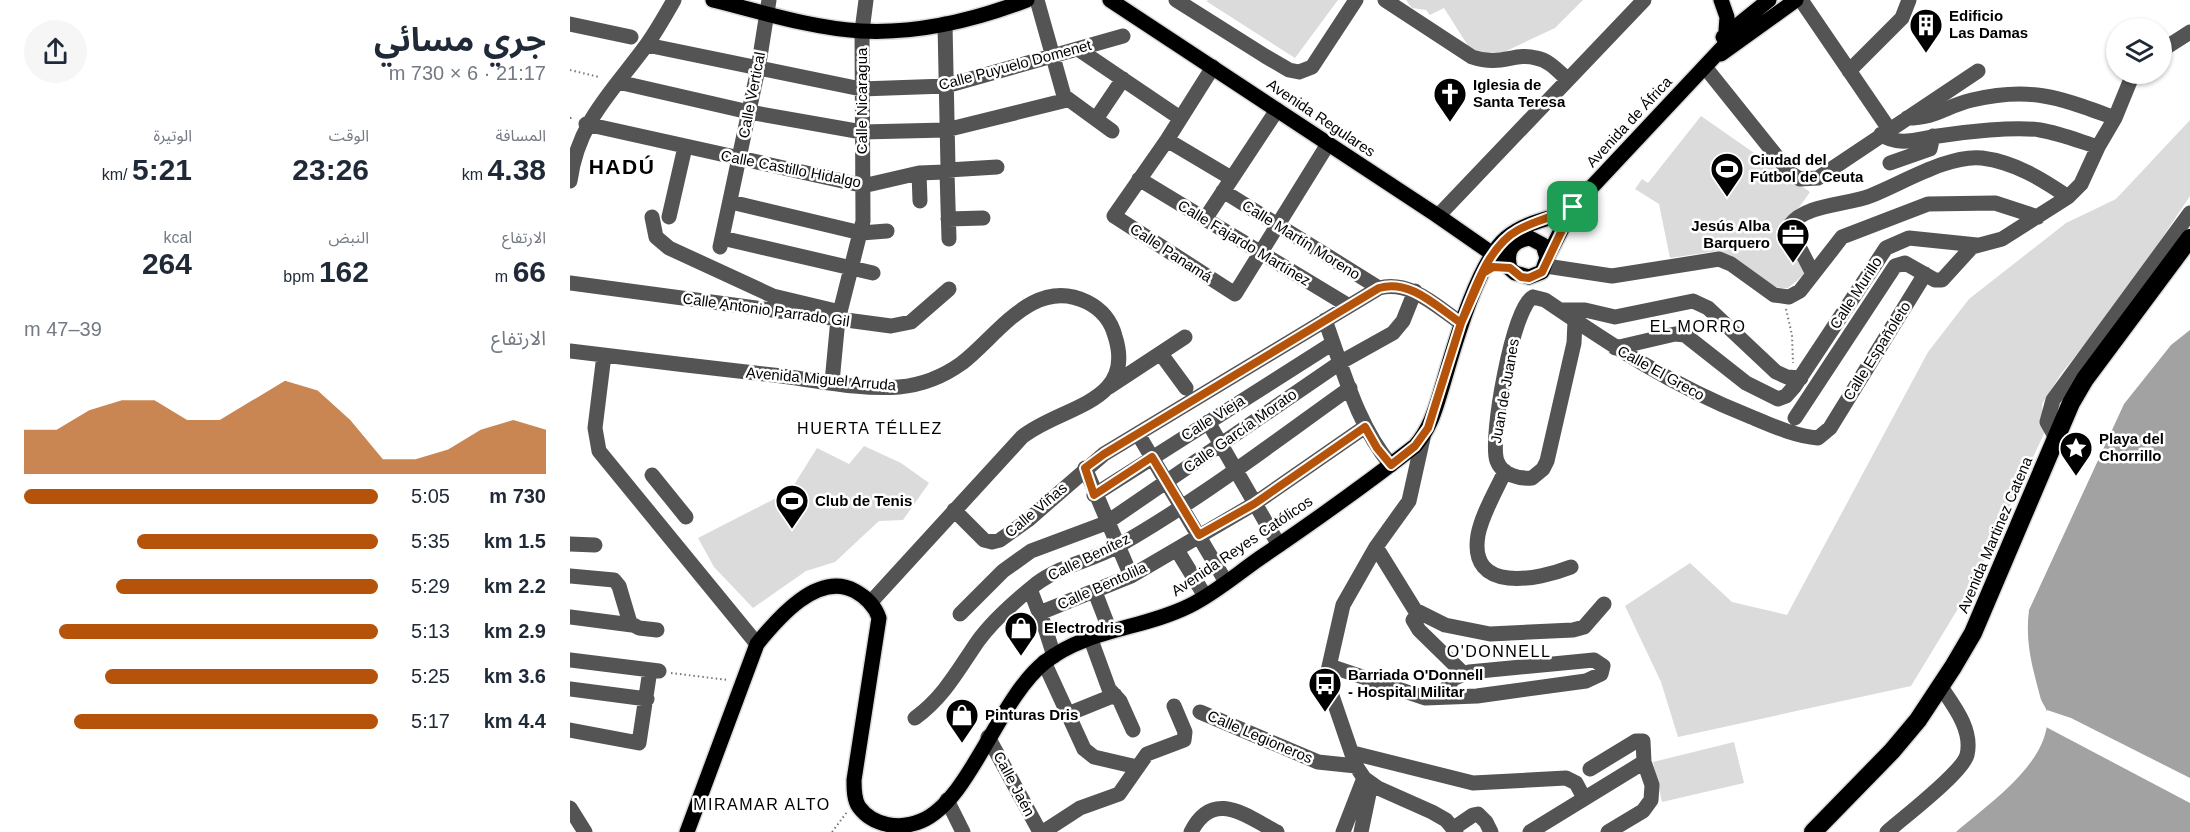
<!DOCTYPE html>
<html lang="ar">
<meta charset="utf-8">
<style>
:root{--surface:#fff;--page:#f6f6f7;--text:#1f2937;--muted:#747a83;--accent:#b45309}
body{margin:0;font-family:Helvetica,"Noto Sans Arabic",sans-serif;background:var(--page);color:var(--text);direction:rtl;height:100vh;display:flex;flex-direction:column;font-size:22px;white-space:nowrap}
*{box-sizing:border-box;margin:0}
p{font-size:20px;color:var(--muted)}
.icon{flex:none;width:33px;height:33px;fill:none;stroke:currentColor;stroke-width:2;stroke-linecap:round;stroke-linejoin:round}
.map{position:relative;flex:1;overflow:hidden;direction:ltr}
.side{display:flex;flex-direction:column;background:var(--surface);width:570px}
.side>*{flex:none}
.fabs{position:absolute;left:1536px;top:18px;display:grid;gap:12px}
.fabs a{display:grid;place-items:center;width:66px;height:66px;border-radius:50%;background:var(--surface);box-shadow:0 2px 4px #0004;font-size:30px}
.pin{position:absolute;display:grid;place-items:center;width:51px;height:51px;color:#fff;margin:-26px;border-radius:12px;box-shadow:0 3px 9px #0006}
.round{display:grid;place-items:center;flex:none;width:63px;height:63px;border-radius:32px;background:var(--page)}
.overview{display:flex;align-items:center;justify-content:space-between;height:102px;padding:0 24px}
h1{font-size:33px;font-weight:700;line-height:45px}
.metrics{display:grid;grid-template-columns:repeat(3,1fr);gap:9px;height:102px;padding:6px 24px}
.metrics div{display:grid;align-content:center}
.metrics b{font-size:30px;font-weight:700}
.metrics small{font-size:16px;font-weight:400}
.metrics p{font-size:16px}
.chart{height:168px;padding:12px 24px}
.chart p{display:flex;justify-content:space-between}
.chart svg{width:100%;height:108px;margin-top:6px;fill:var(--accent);opacity:.7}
ul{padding:0 24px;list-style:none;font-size:20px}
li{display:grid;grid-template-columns:96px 72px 1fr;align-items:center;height:45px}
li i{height:15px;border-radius:8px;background:var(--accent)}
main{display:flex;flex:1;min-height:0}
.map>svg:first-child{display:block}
</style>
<main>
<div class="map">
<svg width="1620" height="832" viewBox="0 0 1620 832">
<rect width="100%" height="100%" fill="#fff"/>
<path fill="#dbdbdb" d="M639 0H768L725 58 636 1Z
M836 0H1013L985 28 932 53 902 52 874 8 860 15 856 10 842 8Z
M1131 116 1240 192 1216 226 1238 271 1218 288C1193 290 1166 264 1147 251L1100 258 1089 204 1065 189 1072 179 1078 183Z
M1620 120V196L1552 298 1491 374 1472 404 1474 434 1403 584 1341 686 1108 737 1091 682 1055 606 1120 563 1162 602 1217 615 1358 352 1399 299 1496 223 1546 199Z
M294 446 331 463 359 483 333 520 309 521 265 562 236 571 183 608 144 567 128 538 208 497 224 485 247 448 279 464Z
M1164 742 1174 783 1092 802 1083 762Z"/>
<path fill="#a2a2a2" d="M1620 330V832H1386C1418 804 1483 761 1477 712 1476 707 1471 702 1470 696 1462 666 1455 641 1459 610L1554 404 1601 345Z"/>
<path fill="#fff" d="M1477 710 1501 718 1620 778V803L1476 727Z"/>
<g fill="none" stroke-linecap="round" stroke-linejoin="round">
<g stroke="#dbdbdb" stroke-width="18">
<path id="major" d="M143 0C192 12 241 28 291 31 348 34 405 20 457 0
M540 0 868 216 924 255 945 273 959 277 972 272 977 258 973 245 960 238C943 240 935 251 940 268
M1153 37 1199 0
M1151 54 1226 0
M977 258 1003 207 1155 45 1157 17 1151 0
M117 832 187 644C208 618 248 571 285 591 296 597 305 606 309 618L284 780C284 789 284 800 289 807 303 826 330 830 351 821 400 801 428 699 475 662 517 629 573 629 619 606 644 594 667 574 690 558 743 522 795 485 845 446 861 428 866 407 873 384 884 347 907 263 936 238 950 226 968 221 986 216"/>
</g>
<g stroke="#dbdbdb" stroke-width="21">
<path id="highway" d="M1243 832 1322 751 1348 720 1383 667 1403 633 1501 403 1515 379 1620 238"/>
</g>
<path stroke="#767676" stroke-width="2" stroke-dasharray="1.5 3" stroke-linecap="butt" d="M0 70 29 77
M0 118H2
M1216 309 1222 335 1223 363
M101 673 158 680
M262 832 277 812"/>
<path stroke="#545454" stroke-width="15" d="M467 0 494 96 542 131
M606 0 695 56 719 70 729 72 742 67 786 0
M815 0 902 57C932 67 944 52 966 58 979 60 988 71 997 79
M1231 0 1319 129
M0 24 61 37
M77 45 291 89 376 86 553 36
M508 49 610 118
M1592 50 1620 32
M643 67 597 140 544 216 665 294 758 144
M1135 67 1220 173 1230 179 1248 178 1408 71
M1279 71 1332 18 1339 0
M48 82 179 112 292 132 376 130 497 100
M1337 118C1367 118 1376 106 1402 100 1462 86 1490 98 1545 118
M526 119 553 79
M16 124 286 184 297 185 349 173 375 172 378 168 375 24
M1311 134C1328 147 1348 139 1368 136 1394 132 1445 126 1470 130 1489 133 1509 141 1528 147
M597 140 661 178
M1320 163 1360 149 1363 136
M378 170 427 167
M377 172 379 239
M349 173 350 201
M569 179 779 306
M0 181C8 122 42 92 75 47 86 32 95 16 104 0
M653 191 809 288
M161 202 291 233 317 231
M868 216 1074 0
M82 217 86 237 99 248 203 296 270 312 293 221 292 31 296 0
M99 217 115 147
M378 219 413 218
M635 219 707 110
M152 238 303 273
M150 247 188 69 199 0
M976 266 1042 276 1149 259 1161 264 1204 295 1219 297 1230 291 1272 237 1358 204 1425 203 1468 217
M1243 274 1221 231 1220 225C1236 204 1276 205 1300 196 1331 184 1379 154 1412 158 1444 162 1472 179 1498 197
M0 283 321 326 341 322 379 289
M963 297 975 300C1044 347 1101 385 1179 416 1201 425 1224 436 1248 438L1260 428 1355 274
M963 297C943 306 919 439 927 461 932 475 949 479 962 478L973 469 977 461 1004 343 1005 321
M990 310H1015L1045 317 1123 301 1138 308 1206 372 1217 377 1231 378
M755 320C773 369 787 425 821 465
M1045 348 1105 334 1115 335 1176 383 1208 399 1216 396 1224 387 1316 248 1339 238 1407 245
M0 351C71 360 141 368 212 376 250 381 291 390 329 387 352 385 374 376 392 363 428 335 464 276 517 302 531 309 541 321 545 336 567 404 490 406 452 437L300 603
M591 354 616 388
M34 355 25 428 29 451 187 644
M262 382 268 319
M539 387 615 337
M1225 418 1325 266 1335 263 1365 280H1372L1402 247 1432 239 1498 197 1511 184 1528 147 1545 118 1563 74
M638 422 709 545
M568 434 656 582
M853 438 839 501 806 547 773 605 758 671 759 687 786 766 794 778 808 788 862 812 876 820 886 832
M1486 438 1477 422 1483 400 1620 213
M515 468 561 576
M935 471C926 491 912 514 908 535 898 594 968 580 1001 567
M82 475 116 517
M524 495 763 343
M384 510 414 540 422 542 430 540 458 520 534 454 809 288C840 280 866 306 891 323
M0 544 25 545
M806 547 845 610 875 625 920 634 1003 630 1014 627 1034 604
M607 550 635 596
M0 576 44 580 49 586 60 623 69 628 87 630
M460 589 468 610 472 612 561 576 684 504 795 427
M525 592 540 631
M470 612 484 656
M390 614 433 571 461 551 536 523 771 362 823 333 833 321 845 291
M850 614 843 620 849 630 894 674
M0 617 62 625
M520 637 539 689 550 701 563 730
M0 660 89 671
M474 662 514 749 524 757 567 767
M760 666 855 698 907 696 1016 681 1031 674 1033 666 1024 660 899 672 883 679 871 696
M0 689 77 699
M630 712 748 762 786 766
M498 714 545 695
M345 718C374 697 388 670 408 641 423 620 445 601 466 584 491 565 521 561 548 546 629 500 704 442 780 388
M0 730 69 743 80 670
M418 737 470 832
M783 753 903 783 996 778 1006 783 1014 798
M1020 769 1066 741H1073L1074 762 1082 785 1081 800 1073 811 1038 832
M377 800 393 832
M0 808 15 832
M884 828 903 815 908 814 916 822 921 832
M473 832 510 808 549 794 577 754 614 740 615 732 604 706
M621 832C643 788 676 816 707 832
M773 832 794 778
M791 832 801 784
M960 832 1074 762
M1317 832C1334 817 1392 773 1397 755 1403 730 1384 706 1371 687"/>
<use href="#major" stroke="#000" stroke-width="15"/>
<use href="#highway" stroke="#000" stroke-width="18"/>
</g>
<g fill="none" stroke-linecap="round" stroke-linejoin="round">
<g stroke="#fff" stroke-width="12">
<path id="route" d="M1003 207C985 217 966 220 948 230 917 247 904 292 891 323 866 306 840 279 809 288L534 454 515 468 524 495 582 457 629 535 684 504 795 427 807 448 821 465 845 446 858 428 891 323 913 273 923 267 940 268 951 277 959 278 972 272 1003 207"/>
</g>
<use href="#route" stroke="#b45309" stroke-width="8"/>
</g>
<defs>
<g id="building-pin" transform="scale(1.725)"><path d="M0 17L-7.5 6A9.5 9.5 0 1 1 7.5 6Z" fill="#000" stroke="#fff"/><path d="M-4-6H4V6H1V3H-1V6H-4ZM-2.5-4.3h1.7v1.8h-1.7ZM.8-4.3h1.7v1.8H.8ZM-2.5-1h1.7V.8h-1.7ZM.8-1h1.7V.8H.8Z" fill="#fff"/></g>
<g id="church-pin" transform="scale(1.725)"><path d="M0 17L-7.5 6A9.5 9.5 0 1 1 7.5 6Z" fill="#000" stroke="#fff"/><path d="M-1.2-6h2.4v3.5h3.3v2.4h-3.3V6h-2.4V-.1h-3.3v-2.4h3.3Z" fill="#fff"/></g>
<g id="stadium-pin" transform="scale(1.725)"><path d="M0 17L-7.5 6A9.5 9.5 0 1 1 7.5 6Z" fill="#000" stroke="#fff"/><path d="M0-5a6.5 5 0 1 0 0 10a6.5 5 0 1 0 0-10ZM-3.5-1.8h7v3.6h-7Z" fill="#fff"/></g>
<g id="office-pin" transform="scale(1.725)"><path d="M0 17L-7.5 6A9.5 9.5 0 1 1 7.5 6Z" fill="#000" stroke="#fff"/><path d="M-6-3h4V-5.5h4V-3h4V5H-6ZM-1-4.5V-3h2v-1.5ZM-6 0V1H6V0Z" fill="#fff"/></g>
<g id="sight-pin" transform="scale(1.725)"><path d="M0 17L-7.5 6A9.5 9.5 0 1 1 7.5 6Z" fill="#000" stroke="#fff"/><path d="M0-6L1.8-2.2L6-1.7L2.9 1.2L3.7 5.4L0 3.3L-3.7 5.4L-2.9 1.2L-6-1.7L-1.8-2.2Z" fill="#fff"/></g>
<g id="shop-pin" transform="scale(1.725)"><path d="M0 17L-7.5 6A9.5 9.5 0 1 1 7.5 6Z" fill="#000" stroke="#fff"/><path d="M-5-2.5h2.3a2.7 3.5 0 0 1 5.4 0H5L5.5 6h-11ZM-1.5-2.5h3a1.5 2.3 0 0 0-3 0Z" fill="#fff"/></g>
<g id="bus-pin" transform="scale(1.725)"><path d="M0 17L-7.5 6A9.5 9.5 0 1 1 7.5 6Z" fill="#000" stroke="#fff"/><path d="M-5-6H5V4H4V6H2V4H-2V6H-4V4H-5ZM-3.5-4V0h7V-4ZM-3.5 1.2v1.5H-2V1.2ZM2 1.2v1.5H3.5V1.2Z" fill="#fff"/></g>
</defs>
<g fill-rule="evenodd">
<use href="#building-pin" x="1356" y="25"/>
<use href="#church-pin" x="880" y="94"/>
<use href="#stadium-pin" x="1157" y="169"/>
<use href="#office-pin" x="1223" y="235"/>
<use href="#sight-pin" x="1506" y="448"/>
<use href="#stadium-pin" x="222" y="501"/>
<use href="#shop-pin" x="451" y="628"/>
<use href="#bus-pin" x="755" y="684"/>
<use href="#shop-pin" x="392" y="715"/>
</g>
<g text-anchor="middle" stroke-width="5" stroke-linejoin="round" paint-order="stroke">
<g font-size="15" font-weight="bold" fill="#000" stroke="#fff" text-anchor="start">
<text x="1379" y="21">Edificio<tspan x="1379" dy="17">Las Damas</tspan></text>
<text x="903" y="90">Iglesia de<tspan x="903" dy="17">Santa Teresa</tspan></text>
<text x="1180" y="165">Ciudad del<tspan x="1180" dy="17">Fútbol de Ceuta</tspan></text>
<text x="1200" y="231" text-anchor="end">Jesús Alba<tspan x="1200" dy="17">Barquero</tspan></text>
<text x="1529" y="444">Playa del<tspan x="1529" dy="17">Chorrillo</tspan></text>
<text x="245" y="506">Club de Tenis</text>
<text x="474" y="633">Electrodris</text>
<text x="778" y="680">Barriada O'Donnell<tspan x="778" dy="17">- Hospital Militar</tspan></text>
<text x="415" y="720">Pinturas Dris</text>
</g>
<g font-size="15" fill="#000" stroke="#fff">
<text transform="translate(445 65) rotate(-15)" y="5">Calle Puyuelo Domenet</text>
<text transform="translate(182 95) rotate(-79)" y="5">Calle Vertical</text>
<text transform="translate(292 101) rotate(-90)" y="5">Calle Nicaragua</text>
<text transform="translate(751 118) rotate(34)" y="5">Avenida Regulares</text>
<text transform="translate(1059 122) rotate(-47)" y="5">Avenida de África</text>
<text transform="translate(221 169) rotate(11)" y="5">Calle Castillo Hidalgo</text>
<text transform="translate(731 240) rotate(32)" y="5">Calle Martín Moreno</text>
<text transform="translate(674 243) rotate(31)" y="5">Calle Fajardo Martínez</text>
<text transform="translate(601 253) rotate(33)" y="5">Calle Panamá</text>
<text transform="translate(1286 293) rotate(-57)" y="5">Calle Murillo</text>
<text transform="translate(196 310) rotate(8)" y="5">Calle Antonio Parrado Gil</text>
<text transform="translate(1307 351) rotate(-58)" y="5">Calle Españoleto</text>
<text transform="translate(1091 373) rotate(29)" y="5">Calle El Greco</text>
<text transform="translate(251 379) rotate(5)" y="5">Avenida Miguel Arruda</text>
<text transform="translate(935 391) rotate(-80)" y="5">Juan de Juanes</text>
<text transform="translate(643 418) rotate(-32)" y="5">Calle Vieja</text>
<text transform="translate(670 431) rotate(-35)" y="5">Calle García Morato</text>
<text transform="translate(466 510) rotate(-40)" y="5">Calle Viñas</text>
<text transform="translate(1425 535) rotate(-67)" y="5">Avenida Martinez Catena</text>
<text transform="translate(672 546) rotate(-34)" y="5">Avenida Reyes Católicos</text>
<text transform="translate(519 557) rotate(-26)" y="5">Calle Benítez</text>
<text transform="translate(532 586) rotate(-24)" y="5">Calle Bentolila</text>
<text transform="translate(690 737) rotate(23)" y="5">Calle Legioneros</text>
<text transform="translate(444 784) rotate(62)" y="5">Calle Jaén</text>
</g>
<g font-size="16" letter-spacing="1.5" fill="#000" stroke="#fff">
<text x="1128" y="332">EL MORRO</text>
<text x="300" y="434">HUERTA TÉLLEZ</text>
<text x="929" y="657">O'DONNELL</text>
<text x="192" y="810">MIRAMAR ALTO</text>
</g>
<g font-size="21" font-weight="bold" letter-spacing="1.5" fill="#000" stroke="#fff">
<text x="52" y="174">HADÚ</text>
</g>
</g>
</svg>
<div class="fabs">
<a><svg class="icon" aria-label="layers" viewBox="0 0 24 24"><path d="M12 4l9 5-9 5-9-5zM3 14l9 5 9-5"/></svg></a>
</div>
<div class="pin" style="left:1003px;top:207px;background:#1e9e55"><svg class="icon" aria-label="arrive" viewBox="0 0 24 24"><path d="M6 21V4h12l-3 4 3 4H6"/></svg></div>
</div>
<section class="side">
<div class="overview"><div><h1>جري مسائي</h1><p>21:17 · 6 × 730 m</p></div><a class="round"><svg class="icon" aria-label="share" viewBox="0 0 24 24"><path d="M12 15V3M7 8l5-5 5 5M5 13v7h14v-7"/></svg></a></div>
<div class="metrics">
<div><p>المسافة</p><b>4.38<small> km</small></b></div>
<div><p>الوقت</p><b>23:26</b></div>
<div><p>الوتيرة</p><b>5:21<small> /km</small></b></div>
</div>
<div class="metrics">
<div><p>الارتفاع</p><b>66<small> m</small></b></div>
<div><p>النبض</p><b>162<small> bpm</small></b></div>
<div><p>kcal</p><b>264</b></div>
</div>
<div class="chart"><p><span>الارتفاع</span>39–47 m</p>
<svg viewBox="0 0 160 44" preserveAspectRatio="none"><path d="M0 44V26L10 26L20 18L30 14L40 14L50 22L60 22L70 14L80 6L90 10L100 22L110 38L120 38L130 34L140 26L150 22L160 26V44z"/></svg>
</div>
<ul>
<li><b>730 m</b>5:05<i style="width:100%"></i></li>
<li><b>1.5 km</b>5:35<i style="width:68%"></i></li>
<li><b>2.2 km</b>5:29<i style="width:74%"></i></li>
<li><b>2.9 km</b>5:13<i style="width:90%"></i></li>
<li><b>3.6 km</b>5:25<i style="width:77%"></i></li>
<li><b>4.4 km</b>5:17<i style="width:86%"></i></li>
</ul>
</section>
</main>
